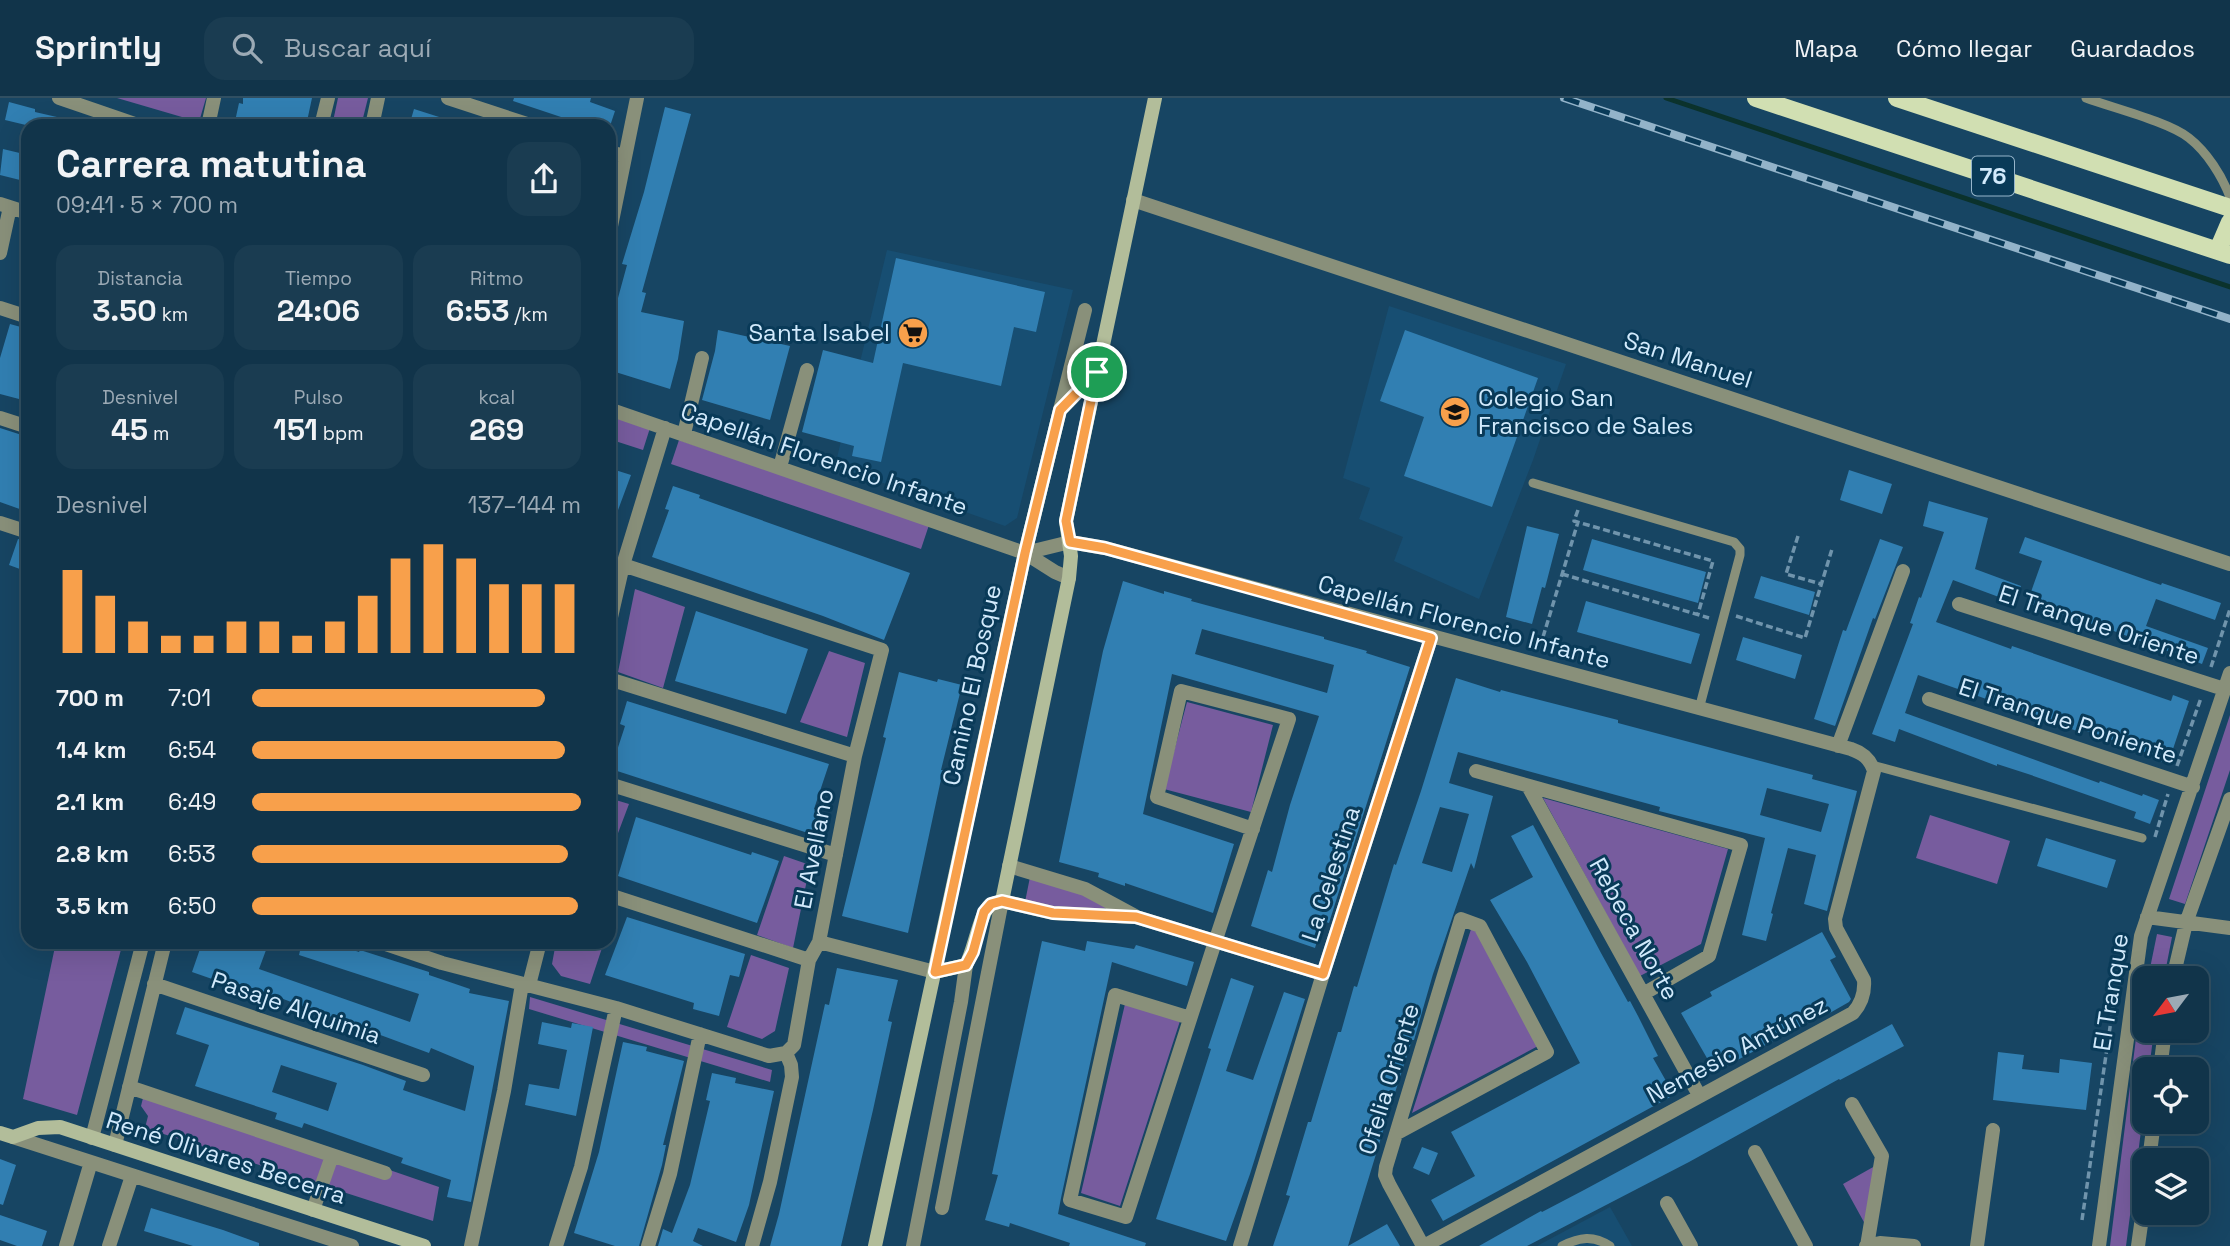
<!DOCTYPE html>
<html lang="es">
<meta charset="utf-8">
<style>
:root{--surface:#11344a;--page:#1a3c51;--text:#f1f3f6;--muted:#9caab5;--line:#304f62;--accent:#f8a04b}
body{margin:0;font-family:"Space Grotesk",sans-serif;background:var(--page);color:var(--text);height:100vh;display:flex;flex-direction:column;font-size:26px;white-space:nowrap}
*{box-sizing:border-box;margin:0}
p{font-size:23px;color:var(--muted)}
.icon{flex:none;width:38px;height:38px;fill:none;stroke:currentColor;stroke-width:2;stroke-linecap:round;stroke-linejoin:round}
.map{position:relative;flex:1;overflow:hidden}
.side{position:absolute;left:21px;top:21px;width:595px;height:830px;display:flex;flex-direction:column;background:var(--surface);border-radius:21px;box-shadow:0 7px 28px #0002,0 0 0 2px var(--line)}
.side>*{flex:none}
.needle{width:46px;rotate:238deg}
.controls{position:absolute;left:2132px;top:868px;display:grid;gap:14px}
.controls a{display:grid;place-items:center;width:77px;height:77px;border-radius:14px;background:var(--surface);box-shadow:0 7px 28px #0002,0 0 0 2px var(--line);font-size:35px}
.pin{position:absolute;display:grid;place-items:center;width:60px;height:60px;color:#fff;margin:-30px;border:4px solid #fff;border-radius:50%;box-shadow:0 2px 7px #0007}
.round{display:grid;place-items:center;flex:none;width:74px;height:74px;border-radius:21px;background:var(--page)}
.overview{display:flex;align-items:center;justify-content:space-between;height:119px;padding:0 35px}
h1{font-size:38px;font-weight:600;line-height:52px}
.metrics{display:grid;grid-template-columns:repeat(3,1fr);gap:10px;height:119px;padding:7px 35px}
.metrics div{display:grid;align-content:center;border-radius:18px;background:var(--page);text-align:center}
.metrics b{font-size:30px;font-weight:600}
.metrics small{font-size:19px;font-weight:400}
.metrics p{font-size:19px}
.chart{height:196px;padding:14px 35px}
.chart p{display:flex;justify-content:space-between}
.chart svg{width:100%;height:126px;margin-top:7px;stroke:var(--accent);stroke-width:6}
ul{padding:0 35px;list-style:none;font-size:23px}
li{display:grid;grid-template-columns:112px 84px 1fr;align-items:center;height:52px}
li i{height:18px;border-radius:9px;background:var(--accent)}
header{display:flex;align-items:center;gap:42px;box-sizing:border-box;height:98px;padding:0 35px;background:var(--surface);border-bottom:2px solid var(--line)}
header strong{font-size:33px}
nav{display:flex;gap:38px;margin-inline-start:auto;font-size:24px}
.search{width:490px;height:63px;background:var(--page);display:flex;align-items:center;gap:18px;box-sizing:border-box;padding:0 24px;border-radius:21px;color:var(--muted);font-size:26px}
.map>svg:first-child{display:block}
</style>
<header>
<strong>Sprintly</strong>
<div class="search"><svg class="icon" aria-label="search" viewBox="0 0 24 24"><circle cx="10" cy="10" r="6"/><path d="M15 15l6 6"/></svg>Buscar aquí</div>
<nav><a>Mapa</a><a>Cómo llegar</a><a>Guardados</a></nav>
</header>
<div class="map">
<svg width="2230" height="1148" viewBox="0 0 2230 1148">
<rect width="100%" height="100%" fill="#174563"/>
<path fill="#174e72" d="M887 152 1073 192 1017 420 1005 428 835 368Z
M1389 208 1566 266 1533 362 1479 501 1394 463 1403 439 1359 421 1370 390 1343 380Z
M1610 1109 1632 1148H1537Z"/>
<path fill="#775c9e" d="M117 0H206L199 24Z
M338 0H368L361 28H332Z
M609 317 650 330 643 352 609 341Z
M679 342 929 427 921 451 671 366Z
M635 491 685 509 663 590 618 574Z
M829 553 865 565 847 639 800 624Z
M1187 604 1273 627 1251 714 1164 691Z
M2230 617V672L2185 806 2169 801Z
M609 700 629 706 609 759Z
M1543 700 1728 751 1701 846 1640 878Z
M1930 717 2010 743 1997 786 1916 760Z
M784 758 810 767 793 850 757 837Z
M1030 779 1072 791 1112 810 1070 812 1025 804Z
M1472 828 1476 829 1538 948 1412 1015Z
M2157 836 2172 839 2164 880H2148Z
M56 844H123L77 1017 23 1001Z
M556 844H604L590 886 561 878 552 866Z
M751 857 789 870 775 933 762 941 727 929Z
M530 899 772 972 770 984 529 911Z
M1125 906 1180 923 1120 1108 1081 1095Z
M2139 916 2144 917V933H2154L2149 971H2144V1010L2126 1148H2110Z
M146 988 439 1089 433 1123 145 1030 148 1018 141 1008Z
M1875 1068 1865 1126 1843 1086Z"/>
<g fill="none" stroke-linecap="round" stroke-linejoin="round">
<path stroke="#0b322c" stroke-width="5" d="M1666 0 2230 189"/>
</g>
<path fill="#317fb2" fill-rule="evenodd" d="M243 0H312L306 28H234L239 5 243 6Z
M514 0H591L590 4 615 13 610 28H588L513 3Z
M9 4 35 11V14L70 22 69 28H30L5 22Z
M665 9 691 16 642 194 646 195 641 214 684 223 678 261 670 291 609 272V233L627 167 622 166 644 94Z
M414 11 458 25 457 28H409Z
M3 51 28 57 24 83 0 77Z
M896 160 1045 194 1036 234 1014 229 1001 288 903 265 881 364 852 358 854 348 802 334 823 252 873 265Z
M10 226 28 231V271L19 301 0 296V260Z
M718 232 790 248 770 322 702 302 715 253Z
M1405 232 1538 280 1492 409 1404 378 1424 319 1380 303Z
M0 330 28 339V414L0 404Z
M609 370 631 377 611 431H609Z
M1849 372 1892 386 1882 416 1840 402Z
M673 388 700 397 699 400 910 475 884 542 823 518 652 459 669 412 665 411Z
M1929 403 1988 420 1975 471 2021 488 2015 505 1953 482 1936 524 2011 551 2012 548 2171 603 2173 597 2189 603 2168 666 2152 660 2153 657 2109 641 2078 630 2077 633 1918 577 1905 615 2099 685 2100 683 2142 698 2143 696 2159 702 2150 726 2134 720 2136 714 2028 676 1997 666V668L1899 631 1895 644 1872 636 1913 526 1910 525 1919 499 1921 500 1944 434 1923 428Z
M1527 428 1559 436 1545 490 1542 489 1532 526 1506 519Z
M2025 439 2161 487 2162 485 2221 505 2215 522 2156 501 2146 528 2208 550 2202 566 2111 532 2027 505 2042 463 2019 455Z
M18 441 28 443V474L9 467Z
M1592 441 1706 474 1698 505 1583 472Z
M1880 441 1903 449 1875 521 1873 520 1835 628 1814 621 1843 532 1846 533Z
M1761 478 1815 494 1809 517 1754 500Z
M1123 483 1164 496V493L1192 501 1191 503 1324 539V541L1367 553 1366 555 1410 569 1329 825 1323 823 1315 850 1251 828 1268 772 1272 774 1290 707 1319 618 1172 576 1143 716 1234 746 1213 815 1125 785V788L1098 779 1099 775 1059 764 1103 553ZM1202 531 1334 567 1327 595 1195 556Z
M1586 503 1700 536 1691 566 1577 534Z
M696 513 808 551 786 616 675 583Z
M1743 539 1802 557 1795 581 1736 562Z
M899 574 937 584 938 581 962 587 941 672H943L908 835 842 818 886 640 883 639Z
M1456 580 1500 594 1501 592 1618 622V625L1813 677 1812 681 1857 693 1827 813 1804 806 1816 757 1788 750 1771 815 1773 816 1766 843 1742 837 1765 740 1659 713 1660 709 1458 654 1449 685 1493 698 1474 771 1471 765 1433 876 1414 942H1412L1390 1010 1348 1148 1387 1126 1400 1148H1273L1290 1098 1286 1097 1308 1024H1311L1338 934H1341L1354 888 1357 889 1394 766 1396 767 1421 693ZM1767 690 1829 706 1821 734 1760 717ZM1440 709 1469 716 1452 774 1422 765Z
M627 603 829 666 814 711 819 713 811 736 611 671 625 628 620 626Z
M636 719 751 757 752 754 779 763 757 825 618 778Z
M1533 727 1601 855 1628 904 1630 903 1638 918 1658 958 1653 960 1674 997 1443 1123 1431 1102 1475 1078 1451 1034 1580 965 1527 864 1490 802 1533 779 1511 738Z
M2046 740 2116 762 2107 790 2037 768Z
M627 819 745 856 739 879 730 877 719 918 693 911 694 905 605 877Z
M1822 834 1836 859 1830 862 1851 901 1849 904 1828 916 1827 914 1715 974 1681 915 1712 898 1710 894Z
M1042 843 1085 853 1087 843 1134 851 1136 847 1194 864 1187 888 1112 864 1061 1100 1058 1116 1146 1145 1145 1148H1069L1070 1145 1010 1125 1009 1129 985 1122 998 1077 992 1076Z
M208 844H269L259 871 410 924 419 896 299 857 302 844H329L359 854 360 852 429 874V877L470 891 469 895 509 903 471 1104 447 1099 451 1082 401 1065 403 1060 304 1025 302 1030 275 1021 277 1015 195 988 209 947 176 936 185 909 363 967 406 983 403 992 465 1013 474 970V968L431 950 429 955 267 895 216 879 215 882 192 874 201 848 207 850ZM281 967 337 985 328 1013 272 994Z
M837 870 898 882 888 923 892 924 873 1012 841 1148H770L779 1116 825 906 829 907Z
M1231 880 1254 888 1226 973 1253 982 1284 894 1305 901 1250 1076 1226 1143 1156 1121 1198 992 1211 951 1208 950Z
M542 924 571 930 572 925 593 929 576 1018 525 1007 529 986 559 991 567 952 538 946Z
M1892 926 1904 948 1840 982 1839 981 1689 1064 1527 1148H1479L1541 1113 1542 1114 1584 1092Z
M623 944 647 949 646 953 684 963 663 1047H666L662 1067 639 1148H615L574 1135 599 1054Z
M1998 954 2024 957 2022 971 2059 975 2060 961 2092 965 2086 1012 1993 1002Z
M712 975 736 980 735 985 774 993 749 1107 736 1144 698 1130 693 1143 703 1148H658L663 1131 672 1135 690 1087 710 1003 706 1002Z
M1422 1049 1438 1055 1429 1077 1413 1070Z
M0 1061 16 1067 3 1107 0 1106Z
M151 1110 223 1132 259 1145V1148H193L144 1133Z
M0 1117 47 1133 42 1148H17L0 1142Z"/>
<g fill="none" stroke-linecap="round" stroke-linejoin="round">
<path stroke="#7094ac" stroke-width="3.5" stroke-dasharray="7 3.5" stroke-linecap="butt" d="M1578 412 1574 423 1713 463 1698 516
M1798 438 1786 476 1821 486
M1562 476 1709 520
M1736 518 1805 540 1832 451
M1543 539 1578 424
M2211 569 2230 511
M2177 668 2201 600
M2155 739 2168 696
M2082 1122 2115 895"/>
<path stroke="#89907a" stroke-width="9" d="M2086 0C2113 10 2169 24 2189 40 2207 54 2222 78 2230 99
M1533 385 1734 444 1740 451V457L1699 611
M1872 667 2142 740
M1562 1148C1580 1139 1593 1137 1610 1148"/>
<path stroke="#89907a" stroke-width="14" d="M59 0 141 28
M448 0 533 28
M208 28 214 0
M321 28 328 0
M372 28 378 0
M609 53 625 59
M1133 102 2230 466
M0 106 28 115
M609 138 637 0
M0 155 10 109
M0 210 28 219
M609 311 1025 455 1055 474 1069 480
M1060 312 1085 212
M0 320 28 329
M684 336 702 260
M780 369 807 272
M0 425 28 434
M1025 455 1070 444 1105 450C1353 518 1603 583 1851 651 1863 655 1870 661 1874 673L1835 821 1836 830 1864 882C1865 895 1862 905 1853 915L1424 1148
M1959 506 2224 591
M609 528 623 467 665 330
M609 581 855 658
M1929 601 2193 689
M1838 648 1903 473
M1476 673 1741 747 1709 858 1643 896
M609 686 836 757
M1528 688 1699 997
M1009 768 1085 791 1135 818
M609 797 809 862
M2147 819 2230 830
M380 844 442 865 616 910 769 958 786 955 794 947 809 862 819 844 855 658 882 552 623 467
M819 844 935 874
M2173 880 2186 825 2230 701
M154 886 423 977
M529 887 540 844
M1190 920 1115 897 1070 1102 1126 1119 1215 844 1289 621 1181 593 1157 699 1253 731
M2160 971 2165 933
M129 989 385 1075
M1852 1006 1882 1058 1867 1148
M1397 1035 1547 954 1480 828 1461 821 1386 1069 1385 1077 1389 1086 1423 1148
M13 1039 352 1148
M92 1040 143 844
M115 1047 165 844
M1755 1054 1806 1148
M2149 1062 2154 1024
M1667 1105 1691 1148
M942 1110 1002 803 1053 815 1136 819 1323 876
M313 1112 332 1058
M66 1148 91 1064
M109 1148 132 1078
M471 1148 504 993 522 886
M556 1148 581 1069 616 910
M648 1148 670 1076 700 936
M752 1148 770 1084 792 979 791 967 786 955
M913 1148 961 904 966 867
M1240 1148 1323 876 1431 540
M1866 1148 1880 1145 1914 1148
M1977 1148 1993 1032
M2099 1148 2141 838 2230 575
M2138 1148 2144 1105"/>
<path stroke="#b2bd9a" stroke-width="14" d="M935 874 966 867C974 853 980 815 990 807 992 806 999 804 1002 803L1069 480 1071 458 1066 423 1155 0
M0 1035 13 1039 38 1030 60 1029 424 1148
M875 1148 1025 455 1060 312 1096 275"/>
<path stroke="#d1dfb2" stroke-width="18" d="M1756 0 2230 157
M1897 0 2230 110
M2218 152 2230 124"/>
<g stroke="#93b3c9" stroke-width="8">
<path id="rail" d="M1564 0 2230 221"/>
</g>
<use href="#rail" stroke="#093a58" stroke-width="5" stroke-dasharray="16" stroke-linecap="butt"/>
</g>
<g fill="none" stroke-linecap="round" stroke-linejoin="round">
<g stroke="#fff" stroke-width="14">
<path id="route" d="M1097 274 1066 423 1070 444 1105 450 1431 540 1323 876 1136 819 1053 815 1002 803 991 806 984 814 973 854 966 867 935 874 1025 455 1060 312Z"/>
</g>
<use href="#route" stroke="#f8a04b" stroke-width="9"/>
</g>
<defs>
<g id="supermarket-disc" transform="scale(1.575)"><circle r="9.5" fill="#f8a04b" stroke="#093a58"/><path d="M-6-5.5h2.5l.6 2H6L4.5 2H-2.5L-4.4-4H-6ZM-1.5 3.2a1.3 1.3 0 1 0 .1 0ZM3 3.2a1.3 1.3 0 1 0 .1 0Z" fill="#111"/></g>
<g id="school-disc" transform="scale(1.575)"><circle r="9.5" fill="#f8a04b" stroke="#093a58"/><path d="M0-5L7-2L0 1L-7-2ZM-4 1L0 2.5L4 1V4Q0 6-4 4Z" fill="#111"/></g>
</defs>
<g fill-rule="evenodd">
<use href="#supermarket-disc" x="913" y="235"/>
<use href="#school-disc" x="1455" y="314"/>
</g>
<g text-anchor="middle" stroke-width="6" stroke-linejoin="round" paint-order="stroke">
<rect fill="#093a58" stroke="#96b5cb" stroke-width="2" x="1972" y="58.5" width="42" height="39" rx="5"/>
<g font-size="23" font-weight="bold" fill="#d2eafc">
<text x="1993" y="86">76</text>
</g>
<g font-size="24" fill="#d2eafc" stroke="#093a58" text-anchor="end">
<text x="890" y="243">Santa Isabel</text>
<text x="1478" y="308" text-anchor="start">Colegio San<tspan x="1478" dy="28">Francisco de Sales</tspan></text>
</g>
<g font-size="24" fill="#d2eafc" stroke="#093a58">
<text transform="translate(1688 262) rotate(18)" y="8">San Manuel</text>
<text transform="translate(824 361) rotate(19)" y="8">Capellán Florencio Infante</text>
<text transform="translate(1464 524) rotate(15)" y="8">Capellán Florencio Infante</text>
<text transform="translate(2099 527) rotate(18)" y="8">El Tranque Oriente</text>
<text transform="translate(972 587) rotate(-78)" y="8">Camino El Bosque</text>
<text transform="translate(2068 623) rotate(18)" y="8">El Tranque Poniente</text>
<text transform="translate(814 751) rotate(-79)" y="8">El Avellano</text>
<text transform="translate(1331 776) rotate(-72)" y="8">La Celestina</text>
<text transform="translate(1634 831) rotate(61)" y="8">Rebeca Norte</text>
<text transform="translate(2111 894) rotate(-81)" y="8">El Tranque</text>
<text transform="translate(296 910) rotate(19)" y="8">Pasaje Alquimia</text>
<text transform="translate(1737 952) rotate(-28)" y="8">Nemesio Antúnez</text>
<text transform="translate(1389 981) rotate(-73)" y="8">Ofelia Oriente</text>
<text transform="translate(226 1060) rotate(18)" y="8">René Olivares Becerra</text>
</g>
</g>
</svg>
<div class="controls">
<a><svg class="needle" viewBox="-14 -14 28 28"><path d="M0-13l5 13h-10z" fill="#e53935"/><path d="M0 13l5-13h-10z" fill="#9caab5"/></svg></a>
<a><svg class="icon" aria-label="locate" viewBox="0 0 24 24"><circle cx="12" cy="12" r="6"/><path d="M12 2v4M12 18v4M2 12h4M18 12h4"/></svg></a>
<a><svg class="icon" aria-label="layers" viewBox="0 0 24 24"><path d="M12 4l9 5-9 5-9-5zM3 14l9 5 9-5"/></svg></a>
</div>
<div class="pin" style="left:1097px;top:274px;background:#1e9e55"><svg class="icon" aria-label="arrive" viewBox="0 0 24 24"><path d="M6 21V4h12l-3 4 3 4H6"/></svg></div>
<section class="side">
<div class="overview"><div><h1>Carrera matutina</h1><p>09:41 · 5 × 700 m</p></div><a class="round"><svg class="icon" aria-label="share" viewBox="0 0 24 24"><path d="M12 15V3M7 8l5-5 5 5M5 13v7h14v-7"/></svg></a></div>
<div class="metrics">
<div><p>Distancia</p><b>3.50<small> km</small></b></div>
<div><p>Tiempo</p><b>24:06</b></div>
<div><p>Ritmo</p><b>6:53<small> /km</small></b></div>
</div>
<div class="metrics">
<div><p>Desnivel</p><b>45<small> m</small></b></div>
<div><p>Pulso</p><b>151<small> bpm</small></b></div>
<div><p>kcal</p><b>269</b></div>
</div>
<div class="chart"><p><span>Desnivel</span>137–144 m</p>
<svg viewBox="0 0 160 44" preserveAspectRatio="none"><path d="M5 44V15M15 44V24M25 44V33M35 44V38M45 44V38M55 44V33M65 44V33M75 44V38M85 44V33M95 44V24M105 44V11M115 44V6M125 44V11M135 44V20M145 44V20M155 44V20"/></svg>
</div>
<ul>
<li><b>700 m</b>7:01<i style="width:89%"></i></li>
<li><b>1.4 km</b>6:54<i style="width:95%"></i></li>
<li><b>2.1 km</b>6:49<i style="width:100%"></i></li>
<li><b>2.8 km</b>6:53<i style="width:96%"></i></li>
<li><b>3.5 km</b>6:50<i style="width:99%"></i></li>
</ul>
</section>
</div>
